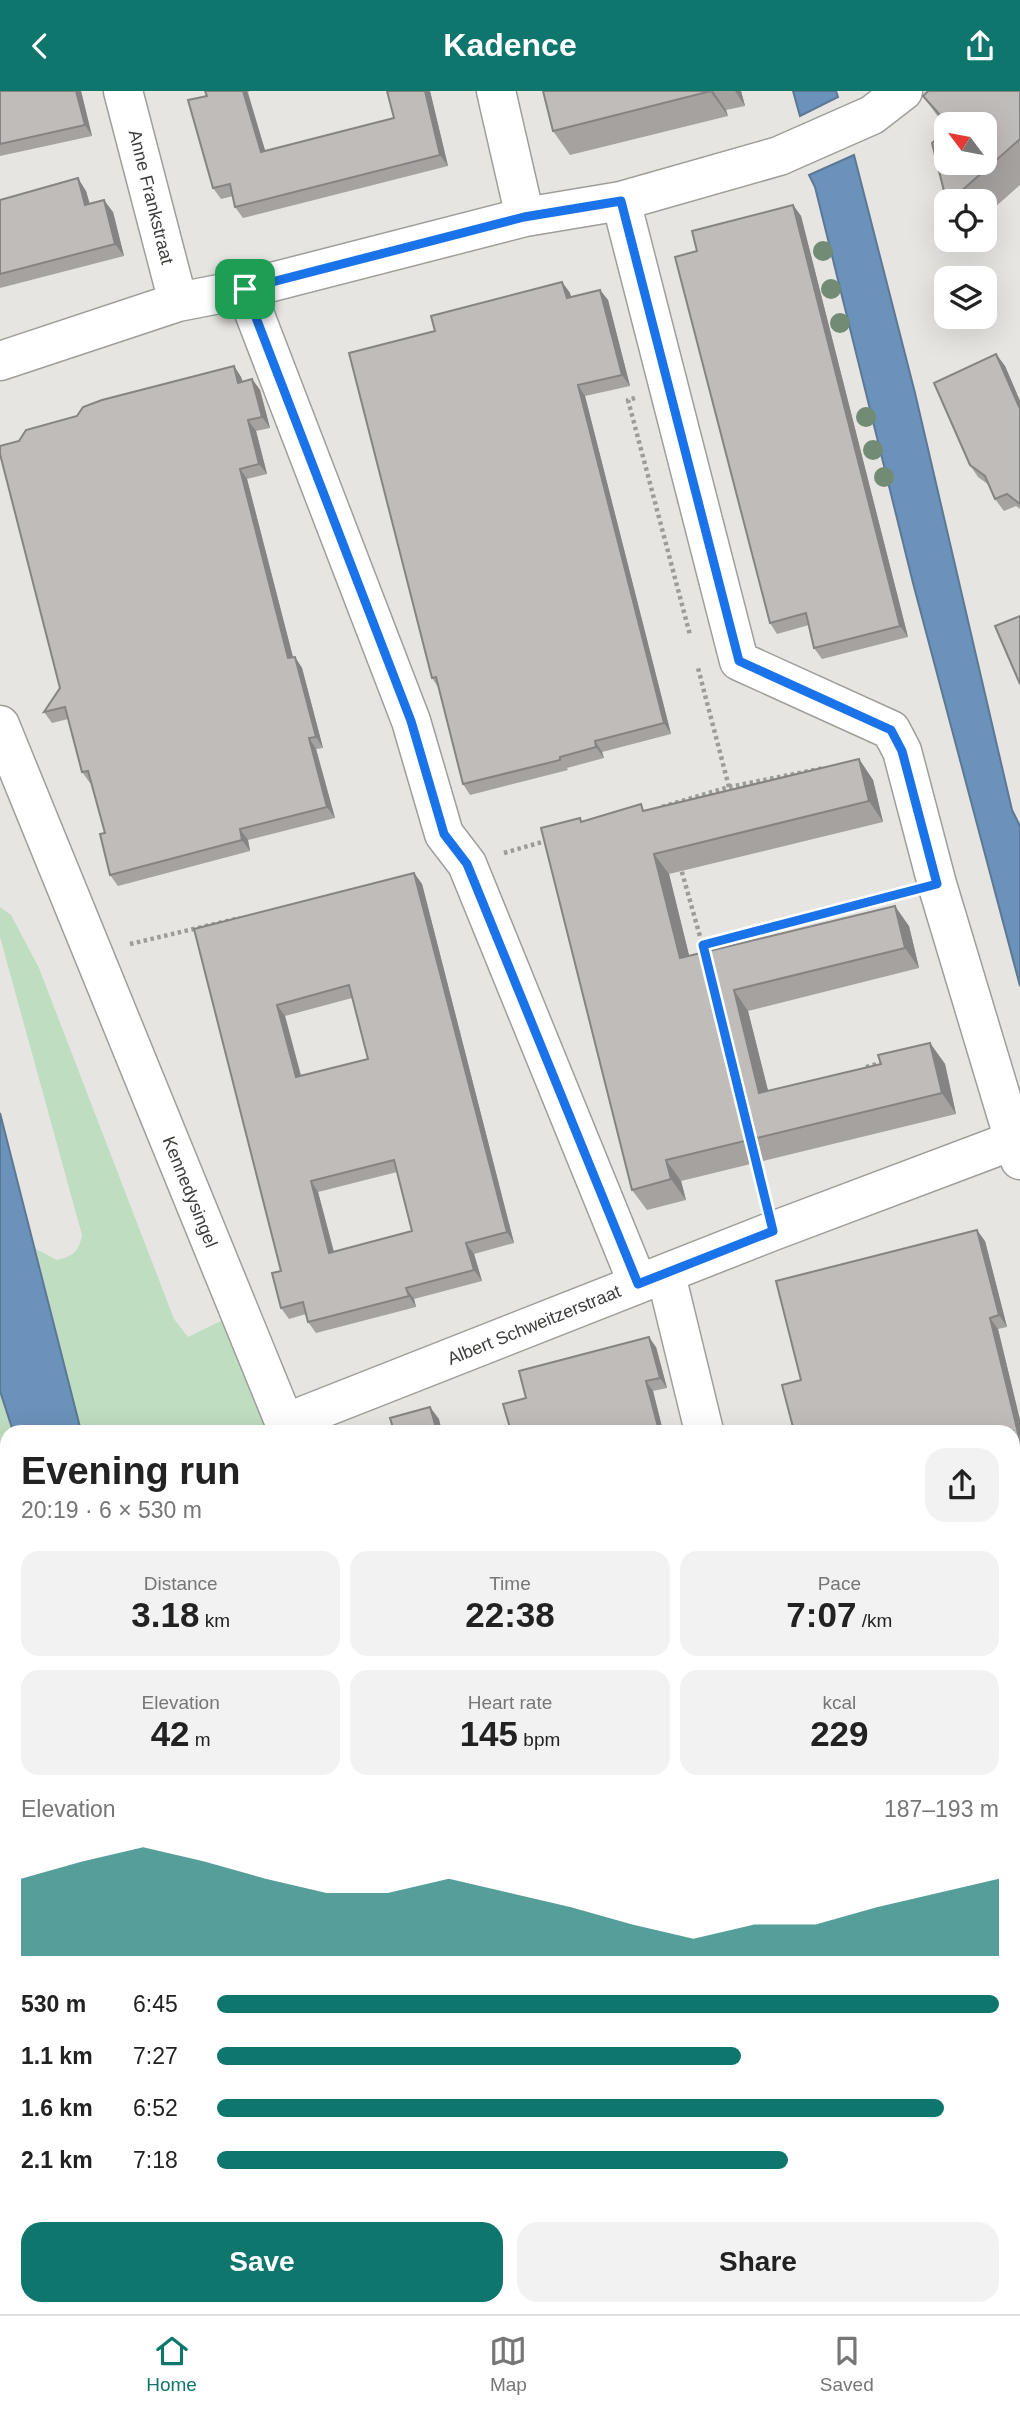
<!DOCTYPE html>
<meta charset="utf-8">
<style>
:root{--surface:#fff;--page:#f2f2f2;--text:#222;--muted:#767676;--line:#e0e0e0;--accent:#0f766e}
body{margin:0;font-family:Helvetica,sans-serif;background:var(--page);color:var(--text);height:100vh;display:flex;flex-direction:column;font-size:26px;white-space:nowrap}
*{box-sizing:border-box;margin:0}
p{font-size:23px;color:var(--muted)}
.icon{flex:none;width:38px;height:38px;fill:none;stroke:currentColor;stroke-width:2;stroke-linecap:round;stroke-linejoin:round}
.map{position:relative;flex:1;overflow:hidden}
.sheet{position:absolute;left:0px;top:1334px;width:1020px;height:891px;display:flex;flex-direction:column;background:var(--surface);border-radius:21px 21px 0 0;box-shadow:0 7px 28px #0002}
.sheet>*{flex:none}
.needle{width:46px;rotate:302deg}
.buttons{position:absolute;left:934px;top:21px;display:grid;gap:14px}
.buttons a{display:grid;place-items:center;width:63px;height:63px;border-radius:14px;background:var(--surface);box-shadow:0 7px 28px #0002;font-size:35px}
.pin{position:absolute;display:grid;place-items:center;width:60px;height:60px;color:#fff;margin:-30px;border-radius:14px;box-shadow:0 4px 10px #0006}
.round{display:grid;place-items:center;flex:none;width:74px;height:74px;border-radius:21px;background:var(--page)}
.overview{display:flex;align-items:center;justify-content:space-between;height:119px;padding:0 21px}
h1{font-size:38px;font-weight:800;line-height:52px}
.metrics{display:grid;grid-template-columns:repeat(3,1fr);gap:10px;height:119px;padding:7px 21px}
.metrics div{display:grid;align-content:center;border-radius:18px;background:var(--page);text-align:center}
.metrics b{font-size:35px;font-weight:800}
.metrics small{font-size:19px;font-weight:400}
.metrics p{font-size:19px}
.chart{height:196px;padding:14px 21px}
.chart p{display:flex;justify-content:space-between}
.chart svg{width:100%;height:126px;margin-top:7px;fill:var(--accent);opacity:.7}
.button{display:flex;gap:14px;margin-top:auto;padding:14px 21px}
.button a{flex:1;height:80px;border-radius:21px;background:var(--accent);color:#fff;font-size:28px;font-weight:800;line-height:80px;text-align:center}
.button a+a{background:var(--page);color:var(--text)}
ul{padding:0 21px;list-style:none;font-size:23px}
li{display:grid;grid-template-columns:112px 84px 1fr;align-items:center;height:52px}
li i{height:18px;border-radius:9px;background:var(--accent)}
header{display:flex;justify-content:space-between;align-items:center;height:91px;padding:0 21px;background:var(--accent);color:#fff;font-size:32px;font-weight:800}
.menu{display:flex;justify-content:space-around;align-items:center;height:98px;border-top:2px solid var(--line);background:var(--surface);font-size:19px;color:var(--muted)}
.menu a{display:grid;justify-items:center;gap:4px}
.menu .selected{color:var(--accent)}
.map>svg:first-child{display:block}
</style>
<header><svg class="icon" aria-label="back" viewBox="0 0 24 24"><path d="M15 5l-7 7 7 7"/></svg>Kadence<svg class="icon" aria-label="share" viewBox="0 0 24 24"><path d="M12 15V3M7 8l5-5 5 5M5 13v7h14v-7"/></svg></header>
<div class="map">
<svg width="1020" height="2223" viewBox="0 0 1020 2223">
<rect width="100%" height="100%" fill="#e6e5e1"/>
<path fill="#bfddc1" d="M0 816 11 824 39 877 174 1228 188 1246 227 1227 275 1340H81L36 1158 57 1169C73 1165 79 1161 82 1144L0 846Z
M0 1300 13 1340H7V1711L0 1694Z
M0 1768 7 1787V2046L0 2028Z
M74 2217H249L251 2223H76Z"/>
<path fill="#6a92ba" stroke="#5c7894" stroke-width="2" d="M793 0H836L838 6 800 25Z
M854 64 915 302 1012 719 1020 735V895L913 492 815 96 809 84Z
M0 1022 81 1340H13L0 1300Z
M0 1694 7 1711V1787L0 1768Z
M1020 2196V2223H974L984 2217H1013V2200Z"/>
<g fill="none" stroke-linecap="round" stroke-linejoin="round">
<g stroke="#9e9e9a" stroke-width="41">
<path id="minor" d="M123 0 178 211
M496 0 525 126
M621 110 739 570 891 639 902 660 937 793 1020 1069
M245 198 411 630 444 743 467 773 638 1193
M0 270 178 211 245 198 525 126 621 110 779 65 872 24 903 0
M0 634 288 1340
M666 1184 704 1340
M285 1332 773 1140 1020 1047
M1013 1712 1020 1710
M1013 2171 1020 2166
M930 2223 939 2217"/>
</g>
<path stroke="#9c9c99" stroke-width="4.5" stroke-dasharray="3.5 3.5" stroke-linecap="butt" d="M635 307 628 309 690 544
M729 696 824 677
M662 716 729 696 698 577
M504 762 549 749
M680 774 706 867
M130 853 240 827
M703 854 902 802
M866 976 884 971
M754 1066 764 1105
M0 1367 7 1390
M0 1534 7 1552"/>
<use href="#minor" stroke="#fff" stroke-width="38"/>
</g>
<g fill="#718b74">
<circle cx="823" cy="160" r="10"/>
<circle cx="831" cy="198" r="10"/>
<circle cx="840" cy="232" r="10"/>
<circle cx="866" cy="326" r="10"/>
<circle cx="873" cy="359" r="10"/>
<circle cx="884" cy="386" r="10"/>
</g>
<path fill="#a5a2a0" fill-rule="evenodd" d="M0 0H81L92 45 0 65Z
M205 0H250L248 1 265 60 394 27 430 0 448 75 243 127 235 116 233 105 221 108 213 97Z
M543 0H741L745 15 726 19 728 25 570 64 553 40Z
M1020 0V94L985 125V110H947L985 33H947V38L923 5Z
M86 100 90 113 113 121 124 165 0 197V109Z
M793 114 801 125 908 546 822 568 814 557 809 534 777 543 770 532 697 160Z
M562 191 570 202 571 206 600 199 608 209 630 295 585 305 671 643 602 661 604 667 567 677 568 679 470 704 463 693 438 596 432 587 435 240Z
M996 263 1005 275 1020 310V418L1016 415 1004 420 995 408 989 394 978 386 970 374Z
M234 275 241 286 243 291 252 288 260 299 270 337 256 340 267 383 247 388 293 566H295L302 577 323 657 316 658 335 727 248 749 250 760 118 795 110 784 105 742 92 692H90L82 681 68 628 52 632 44 621 60 597 19 350Z
M859 668 873 689 883 731 669 783 689 865 909 835 919 877 748 920 768 1000 881 973 930 952 945 973 956 1023 681 1090 686 1109 647 1119 632 1099 582 730 646 720Z
M414 782 422 793 514 1152 474 1163 482 1190 414 1208 416 1216 316 1242 308 1231 306 1223 289 1228 281 1217V1180L194 838ZM352 907 368 968 301 984 285 925ZM397 1081 412 1140 334 1161 318 1101Z
M985 1150 1007 1236 998 1238 1020 1329V1645L1013 1647V1340L801 1289Z
M656 1256 667 1297 653 1300 663 1340H511L526 1307Z
M650 2217H710L707 2223H659Z
M751 2217H795L772 2223H755Z"/>
<path fill="#868482" d="M76 0H81L92 45 85 34Z
M243 0H247L269 72 261 61Z
M425 0H430L448 75 440 64Z
M710 0H713L726 19 728 25Z
M735 0H741L745 15Z
M78 87 86 100 93 126 85 114Z
M104 109 113 121 124 165 115 153Z
M793 114 801 125 908 546 900 535Z
M562 191 570 202 574 218 567 207Z
M600 199 608 209 630 295 622 284Z
M996 263 1005 275 1020 310V318Z
M234 275 241 286 246 303 238 292Z
M252 288 260 299 270 337 262 326Z
M578 294 585 305 671 643 664 632Z
M248 329 256 340 267 383 259 373Z
M240 378 247 388 296 578 288 567Z
M295 566 302 577 323 657 316 646Z
M309 647 316 658 335 727 327 716Z
M595 650 602 661 604 667 596 656Z
M859 668 873 689 883 731 869 710Z
M240 738 248 749 250 760 242 749Z
M654 763 669 783 695 888 680 867Z
M414 782 422 793 514 1152 507 1141Z
M895 815 909 835 919 877 905 857Z
M734 899 748 920 774 1023 759 1002Z
M277 914 285 925 304 997 296 986Z
M930 952 945 973 956 1023 942 1002Z
M666 1069 681 1090 686 1109 671 1088Z
M311 1090 318 1101 337 1173 329 1162Z
M977 1139 985 1150 1007 1236 999 1224Z
M466 1152 474 1163 482 1190 474 1179Z
M406 1197 414 1208 416 1216 409 1205Z
M990 1227 998 1238 1020 1329V1350Z
M649 1246 656 1256 667 1297 660 1287Z
M646 1290 653 1300 663 1340H659Z
M430 1316 439 1328 442 1340H437Z
M356 2217H373L368 2223H351Z
M694 2217H710L707 2223H691Z"/>
<path fill="#c0bcba" stroke="#868482" stroke-width="2" fill-rule="evenodd" d="M0 0H76L85 34 0 53Z
M205 0H243L261 61 394 27 387 0H425L440 64 235 116 230 93 213 97 188 9 207 5Z
M543 0H711L553 40Z
M928 0H1020V48L950 110H947V112L932 52 947 39V72H985V33H948L923 5Z
M78 87 85 114 104 109 115 153 0 183V109Z
M793 114 900 535 814 557 806 522 770 532 675 166 697 160 692 140Z
M562 191 567 207 600 199 622 284 578 294 664 632 595 650 596 656 560 666V669L463 693 436 586 432 587 349 262 435 240 431 225Z
M996 263 1020 318V413L1007 403 995 408 985 385 970 374 934 292Z
M234 275 238 292 252 288 262 326 248 329 259 373 240 378 288 567 295 566 316 646 309 647 327 716 240 738 242 749 110 784 100 743 105 742 88 680 82 681 65 616 44 621 60 597 0 363V355L19 350 26 339 77 325 83 316 102 309Z
M1020 525V593L995 535Z
M859 668 869 710 654 763 680 867 895 815 905 857 734 899 759 1002 881 973 878 964 930 952 942 1002 666 1069 671 1088 632 1099 541 737 580 727 581 731 641 713 643 720Z
M414 782 507 1141 466 1152 474 1179 406 1197 409 1205 308 1231 303 1211 281 1217 272 1182 281 1180 194 838ZM349 894 368 968 296 986 277 914ZM394 1069 412 1140 329 1162 311 1090Z
M977 1139 999 1224 990 1227 1020 1350V1632L1013 1634V1340H794L782 1294 801 1289 776 1190Z
M649 1246 660 1287 646 1290 659 1340H511L503 1313 526 1307 519 1280Z
M430 1316 437 1340H394L390 1327Z
M1020 1749V1995L1013 1976V1751Z
M315 2217H356L351 2223H317Z
M661 2217H694L691 2223H671Z"/>
<g fill="none" stroke-linecap="round" stroke-linejoin="round">
<g stroke="#fff" stroke-width="14">
<path id="route" d="M621 110 739 570 891 639 902 660 937 793 703 854 773 1140 638 1193 467 773 444 743 411 630 245 198 524 126Z"/>
</g>
<use href="#route" stroke="#1a73e8" stroke-width="9"/>
</g>
<g text-anchor="middle" stroke-width="5" stroke-linejoin="round" paint-order="stroke">
<g font-size="18" fill="#3c3c3a" stroke="#fff">
<text transform="translate(151 106) rotate(76)" y="6">Anne Frankstraat</text>
<text transform="translate(190 1101) rotate(68)" y="6">Kennedysingel</text>
<text transform="translate(534 1234) rotate(-22)" y="6">Albert Schweitzerstraat</text>
</g>
</g>
</svg>
<div class="buttons">
<a><svg class="needle" viewBox="-14 -14 28 28"><path d="M0-13l5 13h-10z" fill="#e53935"/><path d="M0 13l5-13h-10z" fill="#767676"/></svg></a>
<a><svg class="icon" aria-label="locate" viewBox="0 0 24 24"><circle cx="12" cy="12" r="6"/><path d="M12 2v4M12 18v4M2 12h4M18 12h4"/></svg></a>
<a><svg class="icon" aria-label="layers" viewBox="0 0 24 24"><path d="M12 4l9 5-9 5-9-5zM3 14l9 5 9-5"/></svg></a>
</div>
<div class="pin" style="left:245px;top:198px;background:#1e9e55"><svg class="icon" aria-label="arrive" viewBox="0 0 24 24"><path d="M6 21V4h12l-3 4 3 4H6"/></svg></div>
<section class="sheet">
<div class="overview"><div><h1>Evening run</h1><p>20:19 · 6 × 530 m</p></div><a class="round"><svg class="icon" aria-label="share" viewBox="0 0 24 24"><path d="M12 15V3M7 8l5-5 5 5M5 13v7h14v-7"/></svg></a></div>
<div class="metrics">
<div><p>Distance</p><b>3.18<small> km</small></b></div>
<div><p>Time</p><b>22:38</b></div>
<div><p>Pace</p><b>7:07<small> /km</small></b></div>
</div>
<div class="metrics">
<div><p>Elevation</p><b>42<small> m</small></b></div>
<div><p>Heart rate</p><b>145<small> bpm</small></b></div>
<div><p>kcal</p><b>229</b></div>
</div>
<div class="chart"><p><span>Elevation</span>187–193 m</p>
<svg viewBox="0 0 160 44" preserveAspectRatio="none"><path d="M0 44V17L10 11L20 6L30 11L40 17L50 22L60 22L70 17L80 22L90 27L100 33L110 38L120 33L130 33L140 27L150 22L160 17V44z"/></svg>
</div>
<ul>
<li><b>530 m</b>6:45<i style="width:100%"></i></li>
<li><b>1.1 km</b>7:27<i style="width:67%"></i></li>
<li><b>1.6 km</b>6:52<i style="width:93%"></i></li>
<li><b>2.1 km</b>7:18<i style="width:73%"></i></li>
</ul>
<div class="button"><a>Save</a><a>Share</a></div>
</section>
</div>
<nav class="menu">
<a class="selected"><svg class="icon" aria-label="home" viewBox="0 0 24 24"><path d="M3 11l9-7 9 7M6 9v11h12V9"/></svg>Home</a>
<a><svg class="icon" aria-label="map" viewBox="0 0 24 24"><path d="M3 6l6-2 6 2 6-2v14l-6 2-6-2-6 2zM9 4v14M15 6v14"/></svg>Map</a>
<a><svg class="icon" aria-label="saved" viewBox="0 0 24 24"><path d="M7 4h10v16l-5-4-5 4z"/></svg>Saved</a>
</nav>
